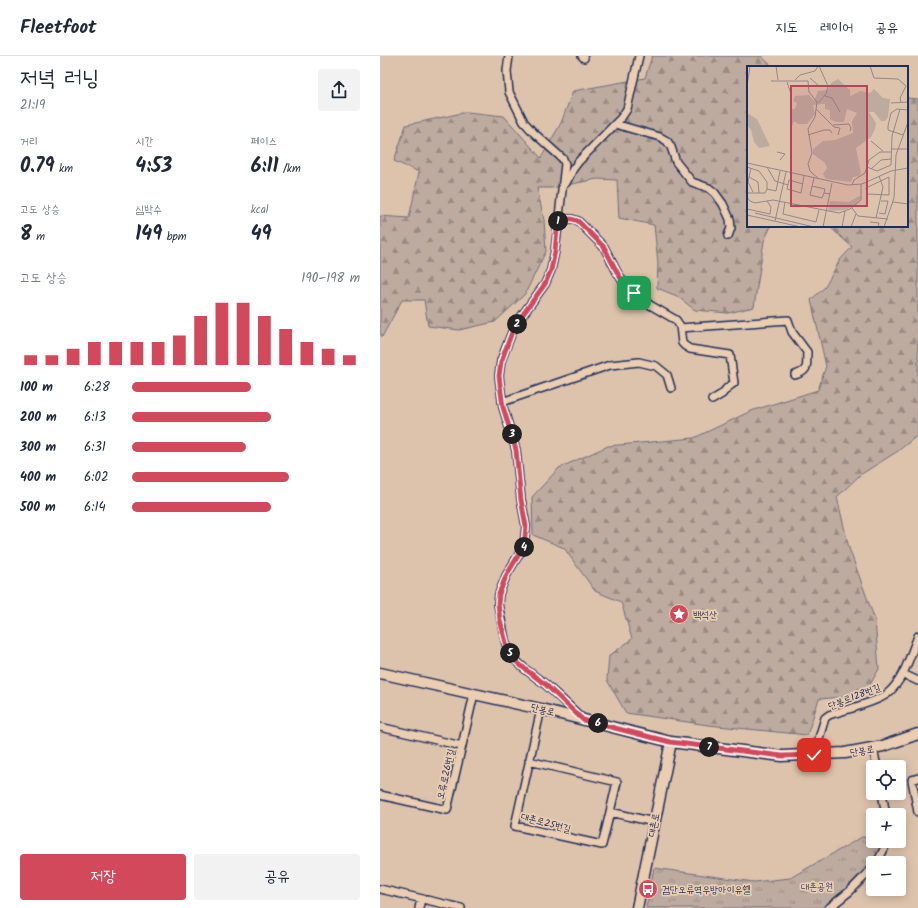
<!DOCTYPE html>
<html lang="ko">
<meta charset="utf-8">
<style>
:root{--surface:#fff;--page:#f2f2f3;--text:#1f2937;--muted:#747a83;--line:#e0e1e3;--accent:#d1495b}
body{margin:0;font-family:Kalam,"Poor Story",sans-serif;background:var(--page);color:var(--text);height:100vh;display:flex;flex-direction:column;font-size:15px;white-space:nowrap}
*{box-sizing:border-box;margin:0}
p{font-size:13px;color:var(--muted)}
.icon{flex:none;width:22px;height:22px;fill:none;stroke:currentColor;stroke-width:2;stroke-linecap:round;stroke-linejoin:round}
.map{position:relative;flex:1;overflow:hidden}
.sheet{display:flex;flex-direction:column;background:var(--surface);width:380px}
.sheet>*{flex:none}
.fabs{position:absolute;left:486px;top:704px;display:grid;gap:8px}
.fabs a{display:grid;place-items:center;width:40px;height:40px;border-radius:4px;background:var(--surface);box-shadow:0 2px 10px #0003;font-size:20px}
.pin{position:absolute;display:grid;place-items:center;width:34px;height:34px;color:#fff;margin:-17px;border-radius:8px;box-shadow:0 2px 6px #0006}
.km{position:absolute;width:20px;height:20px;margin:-10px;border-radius:50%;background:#222;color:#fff;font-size:11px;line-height:20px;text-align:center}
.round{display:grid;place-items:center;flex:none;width:42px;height:42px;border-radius:4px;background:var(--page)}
.headline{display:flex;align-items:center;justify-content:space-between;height:68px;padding:0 20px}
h1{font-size:22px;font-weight:600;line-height:30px}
.stats{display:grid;grid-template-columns:repeat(3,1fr);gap:6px;height:68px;padding:4px 20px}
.stats div{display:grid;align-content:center}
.stats b{font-size:20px;font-weight:600}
.stats small{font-size:11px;font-weight:400}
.stats p{font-size:11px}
.chart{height:112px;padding:8px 20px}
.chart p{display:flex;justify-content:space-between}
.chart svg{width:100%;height:72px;margin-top:4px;stroke:var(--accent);stroke-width:6}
.primary-button{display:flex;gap:8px;margin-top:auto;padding:8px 20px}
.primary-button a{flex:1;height:46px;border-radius:4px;background:var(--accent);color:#fff;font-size:16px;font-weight:600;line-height:46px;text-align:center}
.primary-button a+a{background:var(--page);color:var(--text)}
ul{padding:0 20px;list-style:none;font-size:13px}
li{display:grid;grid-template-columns:64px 48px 1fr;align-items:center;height:30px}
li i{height:10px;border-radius:5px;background:var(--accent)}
header{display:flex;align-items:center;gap:24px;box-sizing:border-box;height:56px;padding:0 20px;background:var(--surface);border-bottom:1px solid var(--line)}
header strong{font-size:19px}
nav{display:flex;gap:22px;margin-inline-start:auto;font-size:14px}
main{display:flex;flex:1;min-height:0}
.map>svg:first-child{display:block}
</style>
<header>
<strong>Fleetfoot</strong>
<nav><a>지도</a><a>레이어</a><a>공유</a></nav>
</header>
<main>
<section class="sheet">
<div class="headline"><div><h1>저녁 러닝</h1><p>21:19</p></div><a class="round"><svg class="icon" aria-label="share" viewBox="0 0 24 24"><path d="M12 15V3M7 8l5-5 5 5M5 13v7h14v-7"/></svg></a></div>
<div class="stats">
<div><p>거리</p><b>0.79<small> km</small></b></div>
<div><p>시간</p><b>4:53</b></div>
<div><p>페이스</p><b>6:11<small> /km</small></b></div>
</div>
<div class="stats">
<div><p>고도 상승</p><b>8<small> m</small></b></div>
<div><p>심박수</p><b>149<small> bpm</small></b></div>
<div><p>kcal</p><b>49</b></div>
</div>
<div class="chart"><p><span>고도 상승</span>190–198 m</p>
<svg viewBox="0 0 160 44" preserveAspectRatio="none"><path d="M5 44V38M15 44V38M25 44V34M35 44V30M45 44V30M55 44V30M65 44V30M75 44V26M85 44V14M95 44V6M105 44V6M115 44V14M125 44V22M135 44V30M145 44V34M155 44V38"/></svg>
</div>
<ul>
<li><b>100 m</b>6:28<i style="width:52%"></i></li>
<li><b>200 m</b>6:13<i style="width:61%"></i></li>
<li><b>300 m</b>6:31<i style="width:50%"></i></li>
<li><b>400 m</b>6:02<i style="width:69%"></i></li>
<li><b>500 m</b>6:14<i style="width:61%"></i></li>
</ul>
<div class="primary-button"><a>저장</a><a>공유</a></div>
</section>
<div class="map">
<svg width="538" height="852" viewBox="0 0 538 852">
<defs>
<pattern id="forest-firs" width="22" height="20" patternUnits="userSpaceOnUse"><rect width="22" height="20" fill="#beab9f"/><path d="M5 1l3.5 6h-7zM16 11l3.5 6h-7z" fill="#9a8c85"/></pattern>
<pattern id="park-tufts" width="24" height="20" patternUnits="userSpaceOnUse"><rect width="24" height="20" fill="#beab9f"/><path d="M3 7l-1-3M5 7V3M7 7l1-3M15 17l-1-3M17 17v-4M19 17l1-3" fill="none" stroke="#9a8c85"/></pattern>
</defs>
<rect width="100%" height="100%" fill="#dec3ac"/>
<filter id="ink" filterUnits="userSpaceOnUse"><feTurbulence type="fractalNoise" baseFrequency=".025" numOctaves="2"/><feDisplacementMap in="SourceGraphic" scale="8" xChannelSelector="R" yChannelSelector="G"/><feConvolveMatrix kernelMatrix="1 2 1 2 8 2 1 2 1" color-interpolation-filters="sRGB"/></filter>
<g filter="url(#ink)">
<path fill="url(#forest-firs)" stroke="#6c6d7e" d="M272 0H381L393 11H368V170H391L384 185 374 251 348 257 315 254 297 240 277 232 278 207 274 169 239 162 237 124 217 123 172 132H157L164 164 166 195 145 238 115 266 79 274 48 270 44 244H22L2 281 0 277V160L29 162 39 116 14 105 26 69 87 56 124 60 161 102 181 67 193 35 265 22Z
M527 42 538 43V379L518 395 480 419 457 441 469 492 495 564 499 613 484 639 439 643 427 679 328 669 246 657 227 624 229 600 252 583 241 546 215 535 184 492 153 479 152 441 179 412 228 390 314 382 371 355 438 334 446 310 431 244 445 231 460 204 472 191 449 170H527Z"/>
<path fill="url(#park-tufts)" stroke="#6c6d7e" d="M482 781 493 782V785H502L498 797 483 814 459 840 441 852H266L274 812 374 826 410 822Z"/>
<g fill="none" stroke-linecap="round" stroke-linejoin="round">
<g stroke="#1b2f5e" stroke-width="10">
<path id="street" d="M129 0 127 15 129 36 144 66 154 77 183 103 185 108 175 195 171 214 165 228 141 261 132 276 121 305 119 320 121 336 123 351 136 394 141 443 146 470 144 490 126 520 119 538 118 548 125 584 128 594 133 602 145 613 165 628 203 663
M202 0 204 2
M235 68 280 81 287 85 291 91 296 106 312 126 329 132 335 137 343 148 350 163 351 172 348 180
M186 127 193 113 199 105 241 62 247 53 259 0
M178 163H192L198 165 224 191 237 216 245 229 270 249 296 264 300 270 302 287 305 290 310 293 350 299 354 327 347 332 342 338 332 344
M300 272 408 264 412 276 427 296C426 310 430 314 415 319
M122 346 230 309 259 306 276 310 287 319 291 332
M523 618 538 625
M161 653 135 770 222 789 230 756 274 766
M0 671 82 690
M493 692 497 711
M434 699 445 662 449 659C464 654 495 647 507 638 524 624 530 600 538 580
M149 705 237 726 230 756
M538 722 532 724 538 756
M502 737 506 759
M0 739 67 754 94 638
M497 807 504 793 506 785
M0 833 81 852
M39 852 41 843
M449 852 470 835 493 812"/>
</g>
<g stroke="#1b2f5e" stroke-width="13">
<path id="secondary" d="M0 617 161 653 291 686 402 700 465 697 503 690 538 678
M257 852 291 686"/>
</g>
<use href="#street" stroke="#ebcdb1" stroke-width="7"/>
<use href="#secondary" stroke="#ebcdb1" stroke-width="10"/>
</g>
</g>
<g fill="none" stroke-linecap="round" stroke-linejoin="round" filter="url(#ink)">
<g stroke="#fff" stroke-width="8">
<path id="route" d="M254 237 245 229 237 216 224 191 198 165 192 163H178L175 195 171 214 165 228 141 261 132 276 121 306 119 320 121 336 123 351 136 394 141 444 146 470 144 490 126 520 119 538 118 548 120 564 128 594 132 602 145 613 165 628 203 664 290 686 402 700 434 699"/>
</g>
<use href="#route" stroke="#d1495b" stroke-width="5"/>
</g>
<defs>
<g id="sight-disc" transform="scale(1)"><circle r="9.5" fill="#d1495b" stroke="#ebcdb1"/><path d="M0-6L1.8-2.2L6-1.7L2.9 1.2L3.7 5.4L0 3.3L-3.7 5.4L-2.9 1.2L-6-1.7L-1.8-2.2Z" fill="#fff"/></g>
<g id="bus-disc" transform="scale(1)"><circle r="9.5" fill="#d1495b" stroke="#ebcdb1"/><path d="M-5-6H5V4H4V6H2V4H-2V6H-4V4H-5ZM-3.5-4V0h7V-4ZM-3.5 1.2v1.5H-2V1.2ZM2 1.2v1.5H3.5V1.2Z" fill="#fff"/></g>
</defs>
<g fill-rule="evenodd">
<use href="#sight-disc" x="299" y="558"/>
<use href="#bus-disc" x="268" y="833"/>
</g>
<g text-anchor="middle" stroke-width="3.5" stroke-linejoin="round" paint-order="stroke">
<g font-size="10" fill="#1b2f5e" stroke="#ebcdb1" text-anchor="start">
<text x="313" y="562">백석산</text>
<text x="282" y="837">검단오류역우방아이유쉘</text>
</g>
<g font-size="10" fill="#1b2f5e" stroke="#ebcdb1">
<text transform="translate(474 640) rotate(-21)" y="4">단봉로128번길</text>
<text transform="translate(163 653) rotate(14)" y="4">단봉로</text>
<text transform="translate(482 694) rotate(-10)" y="4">단봉로</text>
<text transform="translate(65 718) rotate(-77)" y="4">오류로26번길</text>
<text transform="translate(166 766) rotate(15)" y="4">대촌로25번길</text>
<text transform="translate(273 769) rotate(-79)" y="4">대촌로</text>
</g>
<g font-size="10" fill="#334268" stroke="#ebcdb1">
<text x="437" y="834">대촌공원</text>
</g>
</g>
<g transform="translate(367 10)">
<rect width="161" height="161" fill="#dec3ac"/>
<path d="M91 13 103 24V30L114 25 123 27 127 23 136 32 143 33 141 51 138 55H134L127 46H122L129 57 128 63 124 71 109 82 114 107 112 110 106 111 104 116 79 113 76 108 80 102 78 97 66 88V83L76 75 88 74 106 67 105 55 110 47 100 43 97 56H89L83 53V44L78 43V38H75L66 39 68 48 60 58H51L47 55 45 60 43 57V43H48L50 37 46 35 48 30 62 29 67 35 71 25 81 24 84 17ZM0 47 10 53 23 80 12 82 7 76 4 64 0 59Z" fill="#beab9f"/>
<path d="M112 130 115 131 109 139 98 144 81 145 83 135 102 136Z" fill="#beab9f"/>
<path fill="none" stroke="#90888d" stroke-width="1" d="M29 0 31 14M123 0 127 12 151 13 159 20 153 32 154 36M63 12 73 21M48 14 53 9 68 5 71 0M24 15H61L62 26 70 36 68 51 61 63 65 87 61 98 63 105 72 113M40 16 44 28M0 20 3 0M78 30 85 32 93 46M71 37 79 28 81 20 72 0M144 37 161 36M69 43 87 61 93 62 91 69M86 59 102 58 104 62 103 65M61 69 77 64H83L85 67M156 69 141 64V60L144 47 150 43 161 44M124 75 136 85M144 83H161M30 86 38 88 33 94M0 97 101 119 115 118 144 105 161 102M0 101 12 105 20 116V123L18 127H0M20 101 28 115 41 119M120 101 130 105 144 99 145 70 153 43M4 102 1 116 6 126M124 103 134 94 144 93M2 111 11 116 12 127M142 111V129L120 128 119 122ZM67 112 63 129 75 132 77 127 83 128M56 118 42 114 40 123 54 127 57 110M105 119 107 114 118 107 122 94 133 86H144M65 120 78 123 77 127M20 123 29 125 33 105M0 131 3 135 8 137 26 134 92 147 103 143 114 134V118M38 136 36 148 69 156 72 144M146 136 161 138M105 142 111 150 141 153M0 143 23 148 24 141 20 135M8 147 67 161M132 147 138 148 141 135H134M0 149 54 161M129 152 136 121 132 110M28 155 39 106M123 156 132 157 131 161M76 161 85 117M95 161 98 145M104 161 109 148M137 161 147 132 149 89 161 56"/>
<path fill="#b6455b" fill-opacity="0.15" stroke="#b6455b" stroke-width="2" d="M44 20H120V140H44Z"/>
<rect width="161" height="161" fill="none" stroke="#1b2f5e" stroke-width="2"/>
</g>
</svg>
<div class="fabs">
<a><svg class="icon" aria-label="locate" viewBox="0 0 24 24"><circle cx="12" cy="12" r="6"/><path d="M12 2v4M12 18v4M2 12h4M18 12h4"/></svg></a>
<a>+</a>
<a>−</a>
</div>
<div class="pin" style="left:254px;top:237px;background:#1e9e55"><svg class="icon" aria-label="arrive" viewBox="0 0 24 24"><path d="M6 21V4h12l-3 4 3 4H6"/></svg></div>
<div class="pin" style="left:434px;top:699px;background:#d93025"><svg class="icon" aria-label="check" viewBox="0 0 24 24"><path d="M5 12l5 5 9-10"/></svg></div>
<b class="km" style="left:178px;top:165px">1</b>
<b class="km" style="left:137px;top:268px">2</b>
<b class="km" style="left:132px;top:378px">3</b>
<b class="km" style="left:144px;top:491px">4</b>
<b class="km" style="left:130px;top:597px">5</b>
<b class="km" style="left:218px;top:667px">6</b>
<b class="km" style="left:329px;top:691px">7</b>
</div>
</main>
